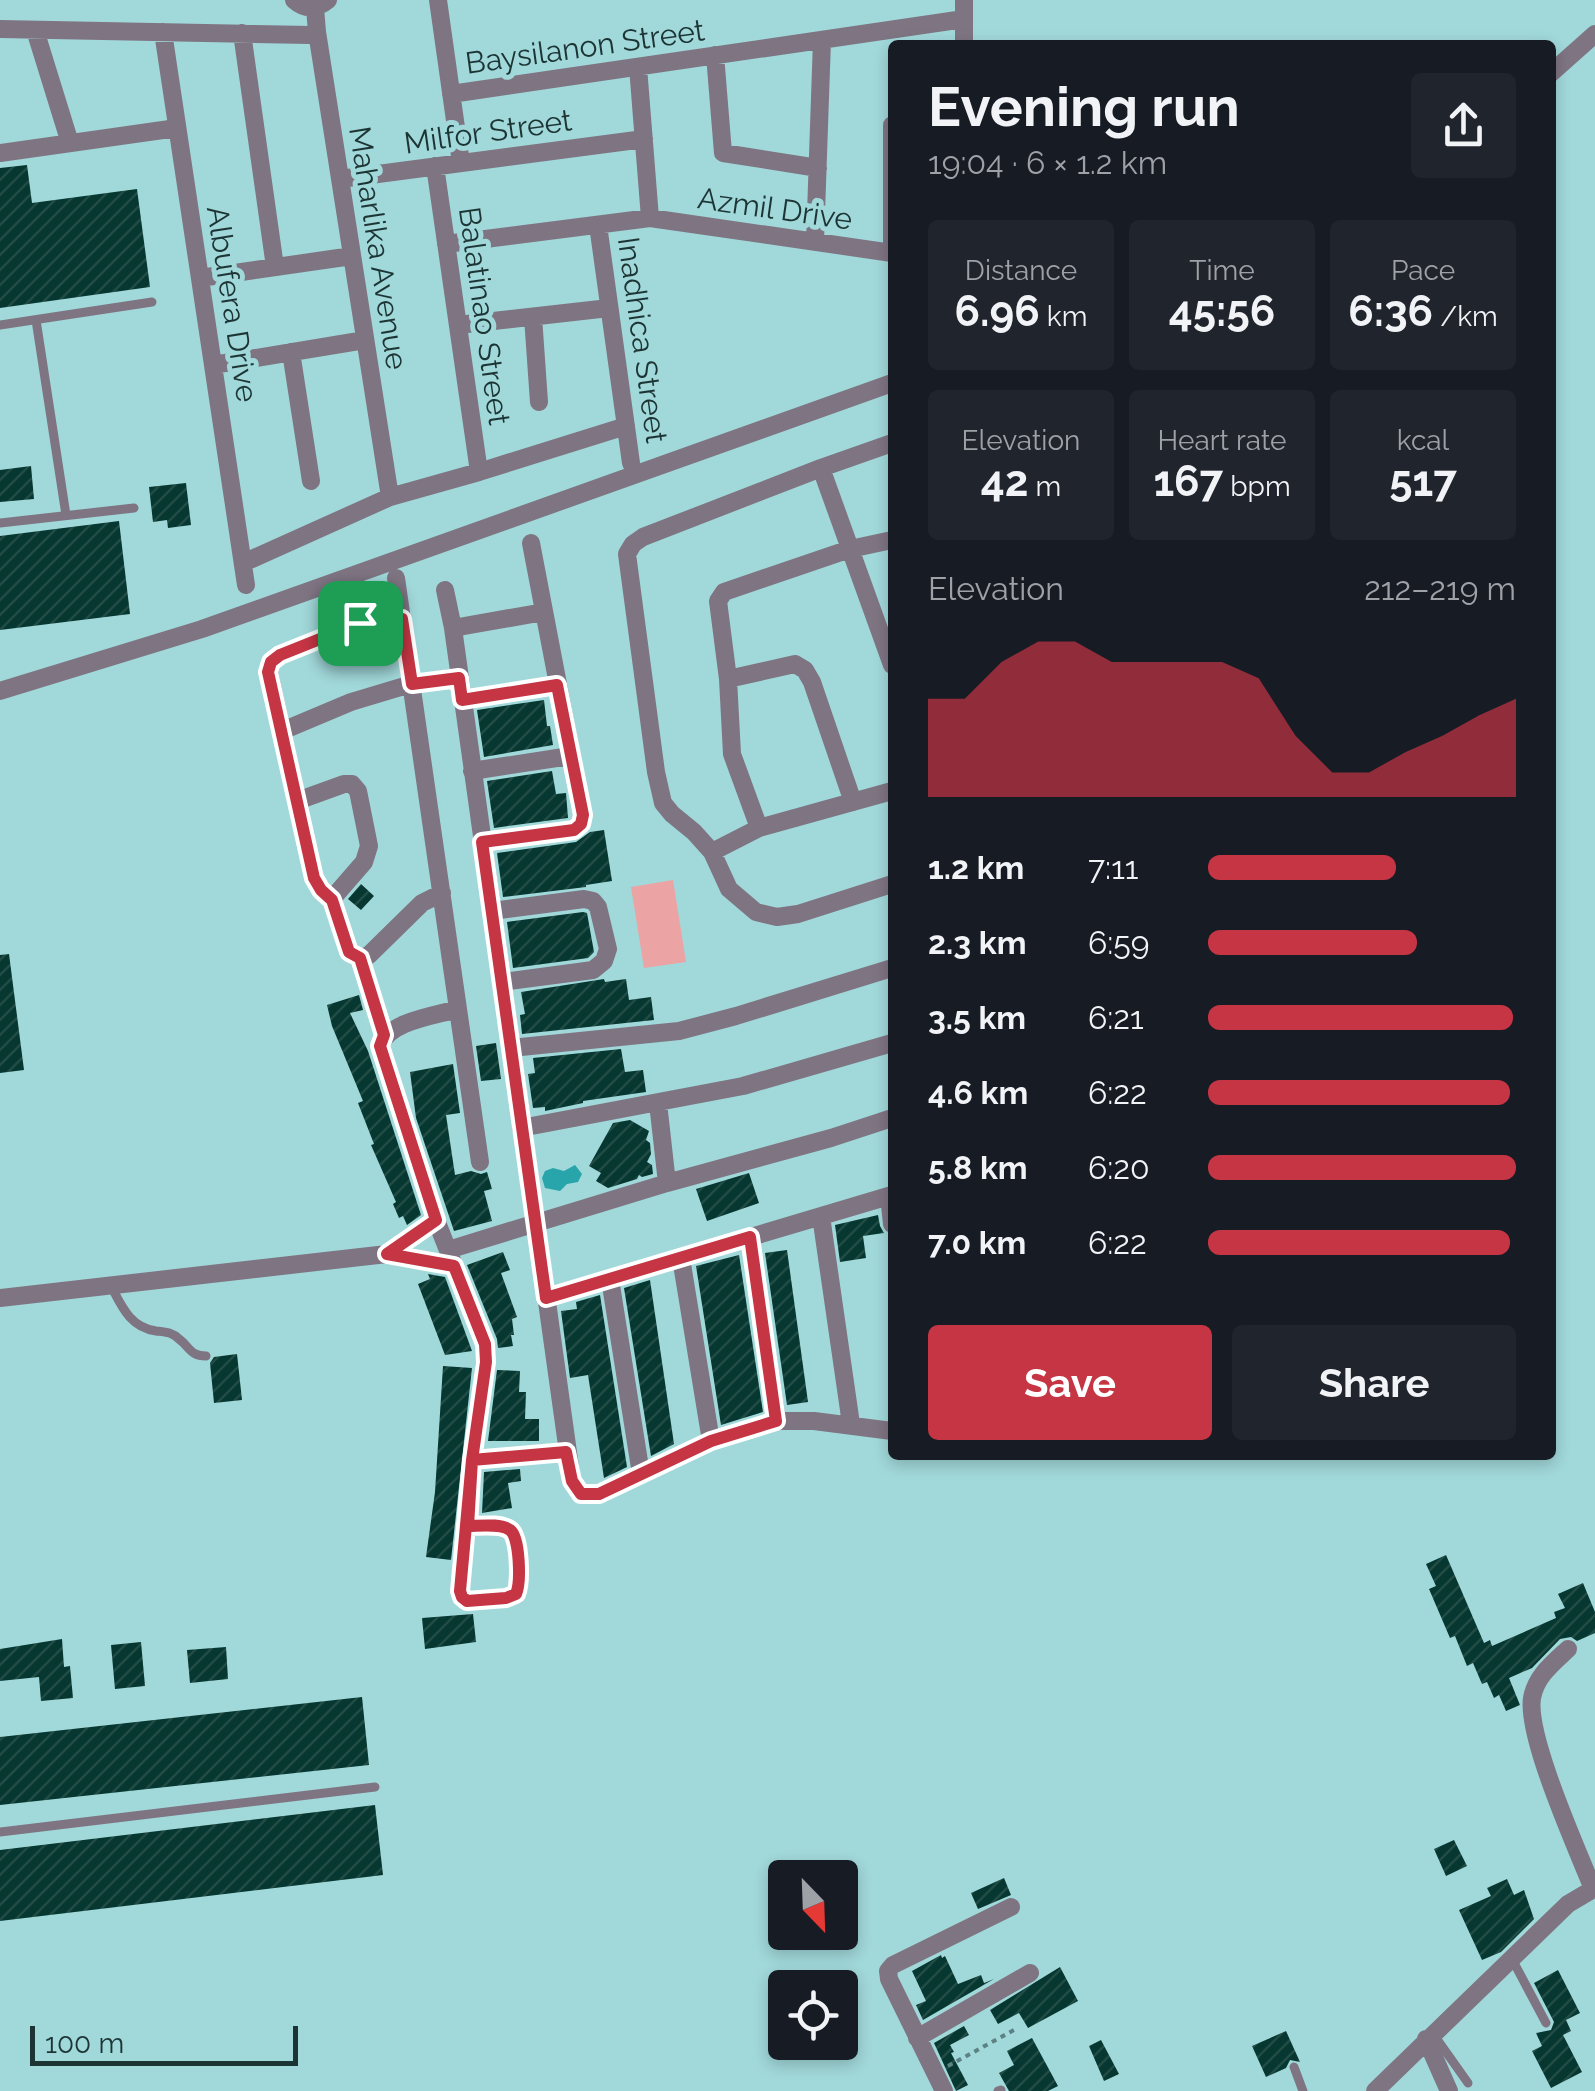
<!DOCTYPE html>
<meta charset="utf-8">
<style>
:root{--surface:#171b24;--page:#20242c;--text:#f1f3f6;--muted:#9ea1a6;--accent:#c53544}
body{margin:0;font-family:Raleway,sans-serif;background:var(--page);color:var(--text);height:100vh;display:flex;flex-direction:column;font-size:38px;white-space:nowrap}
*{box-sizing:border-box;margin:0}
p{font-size:32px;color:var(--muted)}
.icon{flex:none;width:55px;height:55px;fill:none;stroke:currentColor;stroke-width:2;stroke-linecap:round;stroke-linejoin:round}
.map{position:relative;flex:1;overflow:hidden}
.details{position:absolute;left:888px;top:40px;width:668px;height:1420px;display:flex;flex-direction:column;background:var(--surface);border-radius:10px;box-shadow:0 5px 15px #0003}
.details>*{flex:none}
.needle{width:65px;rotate:157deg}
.buttons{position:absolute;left:768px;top:1860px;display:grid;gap:20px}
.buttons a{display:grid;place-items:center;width:90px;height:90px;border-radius:10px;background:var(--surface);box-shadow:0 5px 15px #0003;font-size:50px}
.scale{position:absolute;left:30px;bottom:25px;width:268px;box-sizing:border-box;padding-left:10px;border:5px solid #1d3435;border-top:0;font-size:28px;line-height:35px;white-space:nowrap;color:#1d3435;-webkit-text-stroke:8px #a1d8da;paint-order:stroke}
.pin{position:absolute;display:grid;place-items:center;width:85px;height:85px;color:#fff;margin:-42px;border-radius:20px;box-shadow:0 5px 15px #0006}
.round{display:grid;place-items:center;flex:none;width:105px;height:105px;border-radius:10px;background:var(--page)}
.overview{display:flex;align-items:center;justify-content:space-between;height:170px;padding:0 40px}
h1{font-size:55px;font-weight:700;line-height:75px}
.figures{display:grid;grid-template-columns:repeat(3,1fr);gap:15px;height:170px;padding:10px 40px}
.figures div{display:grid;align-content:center;border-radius:10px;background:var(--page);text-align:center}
.figures b{font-size:42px;font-weight:700}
.figures small{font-size:28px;font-weight:400}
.figures p{font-size:28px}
.chart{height:280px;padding:20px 40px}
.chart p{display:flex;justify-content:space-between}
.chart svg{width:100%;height:180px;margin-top:10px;fill:var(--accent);opacity:.7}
.primary-button{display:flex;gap:20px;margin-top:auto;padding:20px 40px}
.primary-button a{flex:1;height:115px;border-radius:10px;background:var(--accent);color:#fff;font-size:40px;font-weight:700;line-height:115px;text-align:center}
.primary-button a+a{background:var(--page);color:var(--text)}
ul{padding:0 40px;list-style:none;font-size:32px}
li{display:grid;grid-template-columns:160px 120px 1fr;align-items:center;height:75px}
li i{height:25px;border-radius:12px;background:var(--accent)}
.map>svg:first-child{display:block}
</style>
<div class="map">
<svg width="1595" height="2091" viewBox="0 0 1595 2091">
<defs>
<pattern id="building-hatch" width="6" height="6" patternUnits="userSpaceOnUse" patternTransform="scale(2.5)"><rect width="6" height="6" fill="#063730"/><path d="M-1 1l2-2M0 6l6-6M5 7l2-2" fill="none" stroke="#214c46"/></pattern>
</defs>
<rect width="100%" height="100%" fill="#a1d8da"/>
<path fill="#eca3a3" d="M673 880 686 962 644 968 631 887Z"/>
<path fill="#27a5ab" d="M575 1165 582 1174 578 1182 567 1184 560 1191 545 1188 542 1178 545 1171 553 1168 564 1171Z"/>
<path fill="url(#building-hatch)" d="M27 165 32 203 137 189 150 287 0 308V168Z
M31 466 34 499 0 502V470Z
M186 483 191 525 168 528 167 520 153 522 149 487Z
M119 521 130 614 0 630V536Z
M544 700 547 726H550L553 745 484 757 477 710Z
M552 771 556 794 566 793 568 818 494 828 487 781Z
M604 830 612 881 586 885V887L503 897 497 853 576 842 590 832Z
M361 884 374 896 361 910 348 899Z
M583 912 587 913 594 952 588 958 513 968 507 922Z
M9 954 24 1070 0 1073V955Z
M604 979 605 982 626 979 629 1000 651 997 654 1020 522 1034 520 1015 525 1014 521 992Z
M359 995 363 1010 350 1013 368 1051 421 1215 407 1225 403 1216 399 1218 393 1204 396 1202 371 1145 374 1144 358 1103 363 1101 332 1026 327 1005Z
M496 1043 501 1079 481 1081 476 1046Z
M621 1049 625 1072 643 1070 646 1092 583 1101V1103L545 1111V1107L533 1108 528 1074 535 1073 533 1058Z
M453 1064 460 1113 446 1115 455 1175 471 1171 481 1174 487 1172 492 1189 484 1191 492 1221 454 1231 416 1118 410 1072Z
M630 1120 649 1131 646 1140 650 1143 651 1154 647 1162 652 1165 653 1174 642 1177 639 1175 637 1179 608 1188 596 1181 601 1173 589 1166 613 1123Z
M749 1173 759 1203 707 1221 696 1189Z
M878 1215 880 1226 884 1233 863 1236 866 1258 840 1262 835 1225Z
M787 1250 808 1402 787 1405 765 1253Z
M503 1252 510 1270 501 1273 517 1317 512 1319 514 1335H511L513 1346 498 1348 497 1339 467 1265Z
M739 1255 763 1412 721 1425 696 1266Z
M428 1274 445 1277 472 1351 445 1355 418 1284 430 1279Z
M650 1280 674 1444 651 1456 624 1288Z
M600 1295 627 1467 604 1478 588 1375 570 1378 561 1311 577 1309 576 1302Z
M237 1354 242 1400 214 1403 210 1363 214 1357Z
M443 1366 472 1368 451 1560 426 1557 435 1492Z
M497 1370 520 1371 519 1392H526L525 1419H539V1441H488Z
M520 1469 521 1481 508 1483 512 1508 482 1513 484 1472Z
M1446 1555 1484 1643 1490 1640 1492 1646 1556 1618 1554 1612 1565 1608 1558 1594 1583 1583 1595 1612V1633L1577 1641 1571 1637 1560 1639 1532 1668 1509 1678 1520 1705 1506 1711 1499 1695 1494 1698 1487 1682 1482 1684 1473 1663 1467 1666 1455 1636 1450 1638 1429 1589 1436 1586 1426 1564Z
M473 1614 476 1642 425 1649 422 1618Z
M62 1639 64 1667 70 1666 73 1698 41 1701 39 1677 0 1681V1649Z
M141 1642 145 1686 115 1689 111 1645Z
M226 1647 228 1679 190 1683 187 1650Z
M362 1697 369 1765 0 1805V1737Z
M375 1805 383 1875 0 1921V1850Z
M1454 1840 1467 1866 1446 1876 1434 1849Z
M1004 1878 1011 1895 978 1909 971 1893Z
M1507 1879 1514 1895 1524 1890 1534 1919 1501 1952 1482 1960 1459 1910 1491 1896 1487 1888Z
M941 1955 942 1958 945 1956 958 1984 981 1975 984 1983 994 1979 923 2020 916 2005 926 2001 912 1971Z
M1060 1967 1078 2001 1028 2028 1019 2013 998 2024 990 2010Z
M1558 1970 1580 2013 1566 2020 1571 2031 1563 2035 1582 2072 1551 2088 1532 2051 1542 2046 1536 2033 1551 2030 1554 2022 1534 1983Z
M964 2026 969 2035 950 2045 954 2052 951 2053 968 2085 956 2091 934 2043Z
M1286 2031 1300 2062 1290 2060 1286 2068 1266 2077 1252 2046Z
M1032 2038 1058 2086 1048 2091H1009L999 2073 1014 2065 1007 2051Z
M1101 2040 1119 2074 1104 2081 1089 2046Z"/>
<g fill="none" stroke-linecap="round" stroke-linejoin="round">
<path stroke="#5c8284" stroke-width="4" stroke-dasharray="5 5" stroke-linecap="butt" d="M948 2066 1014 2030"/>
<path stroke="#7f7482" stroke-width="9" d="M36 320 66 515
M0 325 152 302
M0 523 134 508
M111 1286C122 1307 130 1327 156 1331 165 1332 172 1332 179 1339 190 1347 190 1356 206 1356
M0 1832 375 1787
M1512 1959 1546 2023
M1434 2035 1468 2083
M1294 2067 1303 2091
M998 2091 1001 2090"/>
<path stroke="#7f7482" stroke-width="18" d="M294 0C305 10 317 9 328 0
M438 0 461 163
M964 0V45
M315 8 317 32 390 497
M0 29 310 35 317 32
M35 30 70 143
M163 32 246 585
M242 33 275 267
M715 55 723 153 818 168
M638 67 650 218
M1550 74 1595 34
M451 94 964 19
M0 153 177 128
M435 166 479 472
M340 179 644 139
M598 225 631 463
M815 242 822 40
M446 244 650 218 892 253
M892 253V125
M200 278 352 256
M533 317 539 402
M458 325 609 308
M291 352 311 481
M213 365 365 340
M892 443 821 468 643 537 633 544 627 554 656 772 663 803 672 814 694 832 712 852 729 889 756 912 777 917 798 914 892 884
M821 468 892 665
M243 563 390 497 479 472 626 426
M396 578 480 1162
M445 590 453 628 572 1481 581 1493 599 1494 711 1441 777 1421H814L892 1431
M402 619H374L360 623 280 655 271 662 269 672 314 878 321 890 331 900 349 952C356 959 360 959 369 955L422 903 442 893
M453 628 544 612
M728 679 795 664 805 670 812 682 853 802
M0 691 202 629 892 383
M462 700 557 685
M282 731 351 702 411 684 459 677
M472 771 570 756
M297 801 344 784H352L358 791 369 846 364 862 331 900
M759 828 732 754 728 679 718 601 724 592 850 549 892 540
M482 842 574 830 581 825 583 815 531 543
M712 852 759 828 892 791
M492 911 584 899 593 901 598 907 608 949 604 961 593 970 502 982
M360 958 384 1035
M458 1009C434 1016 389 1021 380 1046L436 1220 485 1344V1362L473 1460 460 1591 462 1597 467 1601 507 1598 516 1595C521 1583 520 1537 510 1530 501 1523 479 1526 468 1525
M511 1048 679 1031 736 1016 892 968
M658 1103 667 1183
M521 1128 743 1086 892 1043
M889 1196 892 1224
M821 1216 851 1424
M750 1237 777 1421
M448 1250 667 1183 831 1138 892 1118
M387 1254 436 1220
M681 1258 711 1441
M610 1279 641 1474
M0 1298 387 1254 454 1266
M546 1298 892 1195
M473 1460 567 1452
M1568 1649C1553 1663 1536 1676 1532 1698 1526 1736 1577 1849 1593 1889
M917 2038 1030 1973
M1426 2039 1449 2091
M944 2091 889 1979 888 1971 893 1965 1011 1907
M1375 2091 1568 1904 1595 1888"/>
</g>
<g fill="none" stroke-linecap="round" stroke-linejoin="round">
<g stroke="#fff" stroke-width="20">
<path id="route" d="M360 623 280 655 271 662 268 672 314 878 321 890 332 900 349 952 360 958 384 1035 380 1046 436 1220 387 1254 454 1266 485 1344 486 1362 472 1460 468 1526C479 1526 501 1523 510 1530 520 1537 521 1583 516 1594L506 1598 467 1601 462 1597 460 1591 472 1460 566 1452 572 1481 581 1494H599L711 1441 776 1421 750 1237 546 1298 482 842 574 830 581 824 583 815 557 685 462 700 459 678 412 684 402 619H374L360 623"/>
</g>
<use href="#route" stroke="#c53544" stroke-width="12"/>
</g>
<g text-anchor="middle" stroke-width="10" stroke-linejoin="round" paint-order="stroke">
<g font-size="30" fill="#1d3435" stroke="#a1d8da">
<text transform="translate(585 47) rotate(-8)" y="10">Baysilanon Street</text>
<text transform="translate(488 132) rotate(-8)" y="10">Milfor Street</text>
<text transform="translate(775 209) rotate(8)" y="10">Azmil Drive</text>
<text transform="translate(378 248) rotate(81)" y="10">Maharlika Avenue</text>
<text transform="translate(232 304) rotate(81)" y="10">Albufera Drive</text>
<text transform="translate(484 316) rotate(82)" y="10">Balatinao Street</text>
<text transform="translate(642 340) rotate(82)" y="10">Inadhica Street</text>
</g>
</g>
</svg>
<div class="buttons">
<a><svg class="needle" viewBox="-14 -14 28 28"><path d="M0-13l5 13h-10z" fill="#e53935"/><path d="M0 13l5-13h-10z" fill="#9ea1a6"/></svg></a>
<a><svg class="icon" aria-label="locate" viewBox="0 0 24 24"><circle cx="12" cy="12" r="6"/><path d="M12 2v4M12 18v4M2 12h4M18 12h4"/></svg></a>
</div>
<div class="scale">100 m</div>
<div class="pin" style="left:360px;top:623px;background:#1e9e55"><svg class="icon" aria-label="arrive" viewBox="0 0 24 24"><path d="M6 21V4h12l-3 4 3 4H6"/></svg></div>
<section class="details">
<div class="overview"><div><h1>Evening run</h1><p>19:04 · 6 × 1.2 km</p></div><a class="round"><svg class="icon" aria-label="share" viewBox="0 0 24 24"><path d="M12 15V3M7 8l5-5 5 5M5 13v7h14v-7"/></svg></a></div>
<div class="figures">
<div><p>Distance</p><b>6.96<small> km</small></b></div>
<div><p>Time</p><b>45:56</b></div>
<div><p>Pace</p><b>6:36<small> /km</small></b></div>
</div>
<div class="figures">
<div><p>Elevation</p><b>42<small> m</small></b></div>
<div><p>Heart rate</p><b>167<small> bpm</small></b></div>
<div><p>kcal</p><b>517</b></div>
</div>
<div class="chart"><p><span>Elevation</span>212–219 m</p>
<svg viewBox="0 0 160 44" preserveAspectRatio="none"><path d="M0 44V20L10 20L20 11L30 6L40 6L50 11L60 11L70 11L80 11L90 15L100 29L110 38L120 38L130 33L140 29L150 24L160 20V44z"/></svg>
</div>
<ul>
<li><b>1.2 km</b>7:11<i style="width:61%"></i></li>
<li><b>2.3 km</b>6:59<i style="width:68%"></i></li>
<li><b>3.5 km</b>6:21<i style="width:99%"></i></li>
<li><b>4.6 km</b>6:22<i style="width:98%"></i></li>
<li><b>5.8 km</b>6:20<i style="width:100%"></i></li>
<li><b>7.0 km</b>6:22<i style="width:98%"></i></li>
</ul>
<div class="primary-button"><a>Save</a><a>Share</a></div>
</section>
</div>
